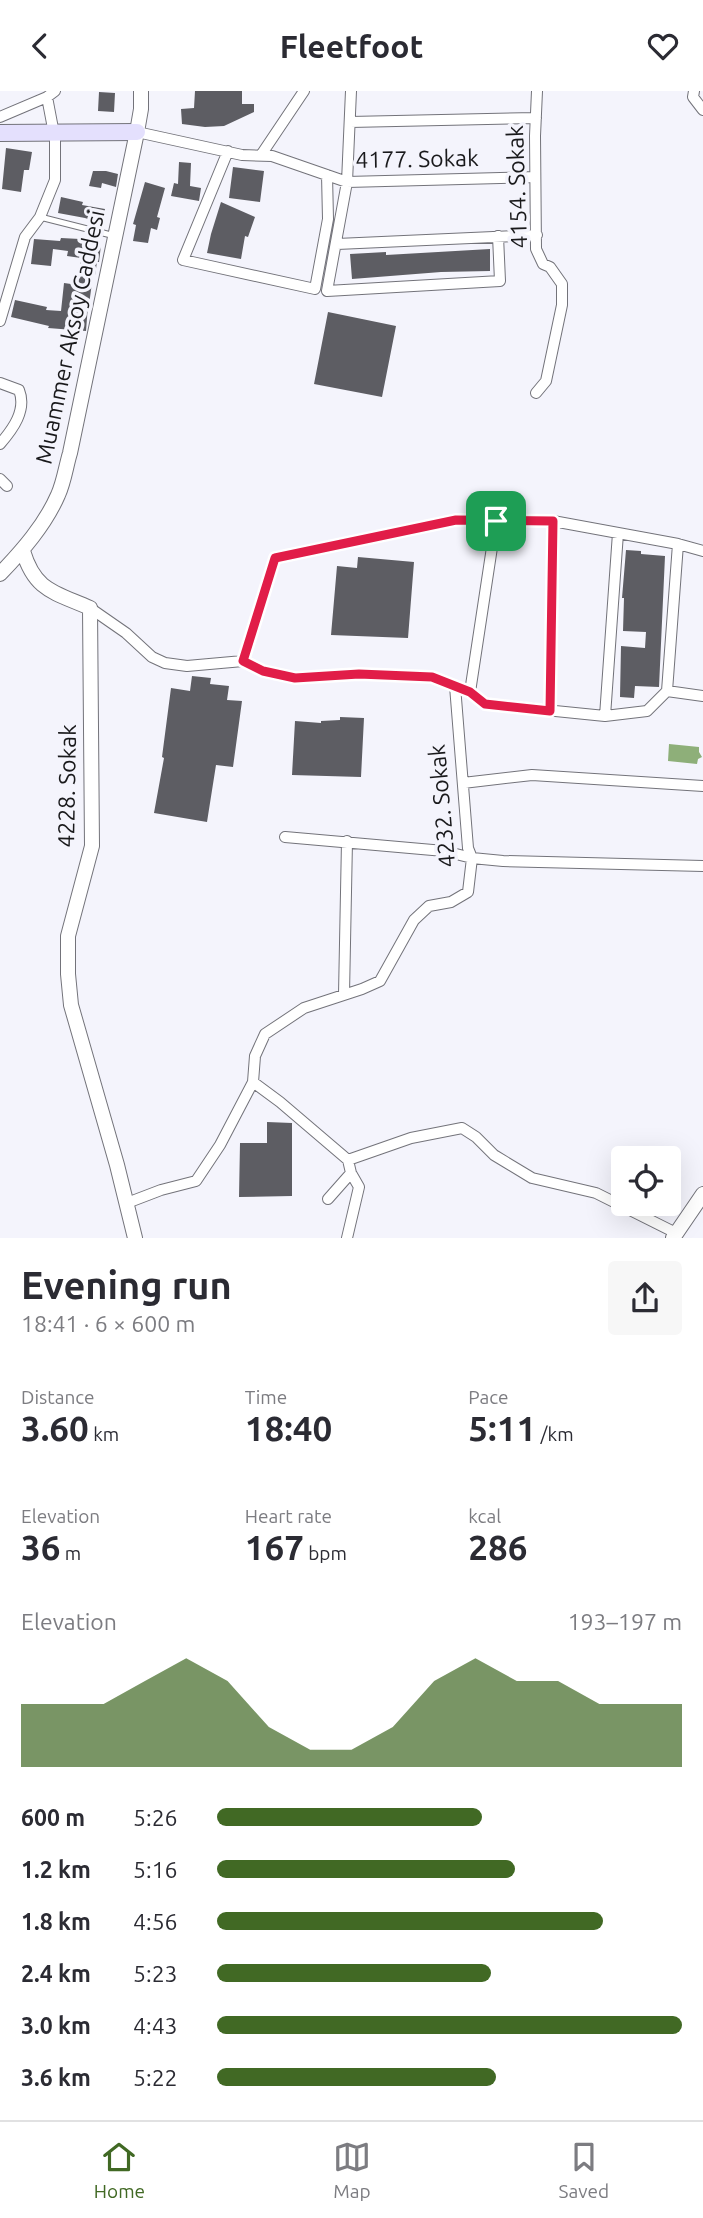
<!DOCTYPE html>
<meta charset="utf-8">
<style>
:root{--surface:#fff;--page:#f7f7f7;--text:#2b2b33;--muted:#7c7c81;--line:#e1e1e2;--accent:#416924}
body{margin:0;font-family:Ubuntu,sans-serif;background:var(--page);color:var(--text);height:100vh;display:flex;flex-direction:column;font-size:26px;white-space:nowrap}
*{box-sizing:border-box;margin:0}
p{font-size:23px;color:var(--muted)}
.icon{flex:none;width:38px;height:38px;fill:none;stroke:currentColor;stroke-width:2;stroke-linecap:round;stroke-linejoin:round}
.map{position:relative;height:1147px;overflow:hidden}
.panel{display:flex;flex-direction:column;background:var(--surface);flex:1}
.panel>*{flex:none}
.tools{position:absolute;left:611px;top:1055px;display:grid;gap:14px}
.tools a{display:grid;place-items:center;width:70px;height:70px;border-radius:7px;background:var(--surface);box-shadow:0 7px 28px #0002;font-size:35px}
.pin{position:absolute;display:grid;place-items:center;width:60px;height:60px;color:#fff;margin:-30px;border-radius:14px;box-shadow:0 4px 10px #0006}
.round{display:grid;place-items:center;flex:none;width:74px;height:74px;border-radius:7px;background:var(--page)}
.head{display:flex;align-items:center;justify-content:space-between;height:119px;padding:0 21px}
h1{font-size:38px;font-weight:700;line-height:52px}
.stats{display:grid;grid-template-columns:repeat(3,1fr);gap:10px;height:119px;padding:7px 21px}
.stats div{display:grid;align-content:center}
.stats b{font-size:35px;font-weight:700}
.stats small{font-size:19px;font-weight:400}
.stats p{font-size:19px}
.chart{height:196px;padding:14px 21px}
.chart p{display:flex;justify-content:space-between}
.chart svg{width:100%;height:126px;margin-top:7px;fill:var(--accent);opacity:.7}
ul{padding:0 21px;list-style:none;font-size:23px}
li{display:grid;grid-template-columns:112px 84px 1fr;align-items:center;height:52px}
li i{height:18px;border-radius:9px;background:var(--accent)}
header{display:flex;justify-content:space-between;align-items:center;height:91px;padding:0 21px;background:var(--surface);font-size:32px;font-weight:700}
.tabs{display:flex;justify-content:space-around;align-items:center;height:98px;border-top:2px solid var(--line);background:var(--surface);font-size:19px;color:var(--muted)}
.tabs a{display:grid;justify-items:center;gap:4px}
.tabs .active{color:var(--accent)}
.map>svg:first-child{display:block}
</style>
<header><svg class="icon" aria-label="back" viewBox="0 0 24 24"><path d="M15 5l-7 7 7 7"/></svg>Fleetfoot<svg class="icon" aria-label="heart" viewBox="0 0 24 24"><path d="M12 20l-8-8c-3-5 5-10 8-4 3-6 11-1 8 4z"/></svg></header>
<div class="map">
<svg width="703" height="1147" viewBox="0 0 703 1147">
<rect width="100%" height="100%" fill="#f4f4fc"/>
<path fill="#8eaf79" d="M669 653 699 656V661L702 666 698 668 697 673 668 670Z"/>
<path fill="#5d5d63" d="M195 0H242V13H254V21L224 35 205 36 182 33 181 18 194 17Z
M99 1 115 2 114 21 98 20Z
M6 57 32 61 29 79H24L21 101 2 98Z
M179 71 191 72 190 95 201 97 199 110 171 105 174 92 178 93Z
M233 76 264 80 260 111 229 107Z
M93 80H106L118 83 116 96 102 92 101 97 89 95Z
M145 91 165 97 157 126 160 127 157 139 151 137 148 152 133 150 136 134 133 133Z
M61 106 83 111 82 114 105 118 102 135 88 133V128L85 127 58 122Z
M221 111 255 126 248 146 245 145 241 168 207 162 211 143Z
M61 147 80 148V152L101 154 99 171H97L95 184H93L89 214H88L86 240 48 237 49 235 11 226 15 209 47 216 46 219 61 220 64 192 78 194 81 167 67 165 68 160 53 158 51 175 31 173 34 148 60 150Z
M490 158V180L441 181 352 188 350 163 386 161V164Z
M328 221 396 235 382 306 314 293Z
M626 459 641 460V463L665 465 659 596 635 595 634 607 620 606 621 555 645 557 646 541 623 540 624 507H622Z
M358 466 414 471 408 547 331 544 337 475 357 477Z
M192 585 211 587 210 593 229 595 227 609 242 610 233 676 216 674 207 731 154 722 164 667 162 666 171 597 190 600Z
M340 626 364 627 361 686 292 684 295 630 321 632V630L340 629Z
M267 1031 292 1032V1105L239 1106 240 1052H267Z"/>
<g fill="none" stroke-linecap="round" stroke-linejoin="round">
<g stroke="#73737a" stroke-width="7">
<path id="service" d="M40 126 115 145"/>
</g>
<g stroke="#73737a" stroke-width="12">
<path id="minor" d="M351 0 347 91 327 200 500 190 498 145
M694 0 693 6 703 19
M0 26 47 6 55 0
M350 31 536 27
M137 41 242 64 272 65 347 91 535 86
M228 60 183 169 315 198 328 128 327 84
M261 64 304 0
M337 153 537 144
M0 230 25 146 40 126 55 89V48L47 6
M0 292 19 299C27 319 13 338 0 353
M536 302 546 290 562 214V193L550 176 543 173 536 158 535 45 537 0
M0 388 7 395
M90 517 126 542 152 566 165 572 187 575 243 570
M243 570 275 467 456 429 553 430 678 453 703 460
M243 570 263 580 295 587 359 583 432 586 470 601 485 613 605 625 647 620 667 600
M667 600 678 453
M667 600 703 605
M470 601 496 430
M550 620 553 430
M605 625 618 442
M463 692 532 684 703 695
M285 746 444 760 472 767 503 770 703 775
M344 903 347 750
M253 991 280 1011 348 1069 411 1047 462 1037 476 1046 494 1064 532 1087 596 1102 676 1142
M328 1108 351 1082
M127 1112 161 1099 196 1090 220 1054 253 991 255 965 265 943 304 917 362 898 380 890 414 829 429 815 451 811 468 801 472 767 468 757 455 595
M347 1147 359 1096 351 1082 348 1069"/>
</g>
<g stroke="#73737a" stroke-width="16">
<path id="tertiary" d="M23 460C35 500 54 501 90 517L92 755 68 845V883L71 914 117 1074 135 1147
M0 483C22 460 45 434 58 404 64 391 66 375 70 362L137 41 141 18V0
M673 1147 703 1103"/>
</g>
<g stroke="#73737a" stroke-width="18">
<path id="secondary" d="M0 42 137 41"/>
</g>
<use href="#service" stroke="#fff" stroke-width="5"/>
<use href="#minor" stroke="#fff" stroke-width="10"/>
<use href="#tertiary" stroke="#fff" stroke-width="14"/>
<use href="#secondary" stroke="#e4e0fd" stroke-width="16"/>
</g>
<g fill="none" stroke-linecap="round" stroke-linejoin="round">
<g stroke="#fff" stroke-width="14">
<path id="route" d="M456 429 553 430 550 620 485 613 470 601 432 586 359 583 295 587 263 580 243 570 275 467Z"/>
</g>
<use href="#route" stroke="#e11d48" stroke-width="9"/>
</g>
<g text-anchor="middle" stroke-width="7" stroke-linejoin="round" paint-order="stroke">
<g font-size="23" fill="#19191b" stroke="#f4f4fc">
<text transform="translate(417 68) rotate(-1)" y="8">4177. Sokak</text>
<text transform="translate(517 96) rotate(-92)" y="8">4154. Sokak</text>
<text transform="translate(70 246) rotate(-78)" y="8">Muammer Aksoy Caddesi</text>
<text transform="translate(67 695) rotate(-89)" y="8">4228. Sokak</text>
<text transform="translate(442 715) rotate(-95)" y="8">4232. Sokak</text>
</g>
</g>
</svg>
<div class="tools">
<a><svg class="icon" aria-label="locate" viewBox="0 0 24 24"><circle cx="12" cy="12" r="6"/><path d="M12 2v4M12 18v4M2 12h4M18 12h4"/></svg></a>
</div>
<div class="pin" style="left:496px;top:430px;background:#1e9e55"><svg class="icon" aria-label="arrive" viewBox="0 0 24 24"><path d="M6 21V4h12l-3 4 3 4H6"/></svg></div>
</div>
<section class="panel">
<div class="head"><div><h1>Evening run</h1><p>18:41 · 6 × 600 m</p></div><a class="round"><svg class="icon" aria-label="share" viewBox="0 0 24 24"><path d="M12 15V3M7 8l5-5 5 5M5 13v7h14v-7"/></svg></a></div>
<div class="stats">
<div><p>Distance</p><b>3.60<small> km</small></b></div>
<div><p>Time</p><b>18:40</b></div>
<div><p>Pace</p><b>5:11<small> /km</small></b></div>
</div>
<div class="stats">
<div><p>Elevation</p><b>36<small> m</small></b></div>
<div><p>Heart rate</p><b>167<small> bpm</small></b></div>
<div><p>kcal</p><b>286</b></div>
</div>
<div class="chart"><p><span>Elevation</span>193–197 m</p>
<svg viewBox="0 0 160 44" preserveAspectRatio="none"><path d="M0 44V22L10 22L20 22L30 14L40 6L50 14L60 30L70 38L80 38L90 30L100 14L110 6L120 14L130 14L140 22L150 22L160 22V44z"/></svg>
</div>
<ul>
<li><b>600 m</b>5:26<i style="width:57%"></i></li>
<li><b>1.2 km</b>5:16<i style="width:64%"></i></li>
<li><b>1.8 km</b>4:56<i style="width:83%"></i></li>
<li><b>2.4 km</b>5:23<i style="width:59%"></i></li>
<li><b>3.0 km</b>4:43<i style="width:100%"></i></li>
<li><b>3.6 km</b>5:22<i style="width:60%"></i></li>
</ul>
</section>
<nav class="tabs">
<a class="active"><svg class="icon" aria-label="home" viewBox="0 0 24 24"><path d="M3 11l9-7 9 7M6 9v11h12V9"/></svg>Home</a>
<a><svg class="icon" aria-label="map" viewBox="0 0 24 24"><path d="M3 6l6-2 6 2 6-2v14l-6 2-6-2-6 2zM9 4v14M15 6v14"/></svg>Map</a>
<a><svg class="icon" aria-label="saved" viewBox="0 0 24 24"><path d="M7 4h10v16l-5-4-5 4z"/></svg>Saved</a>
</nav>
